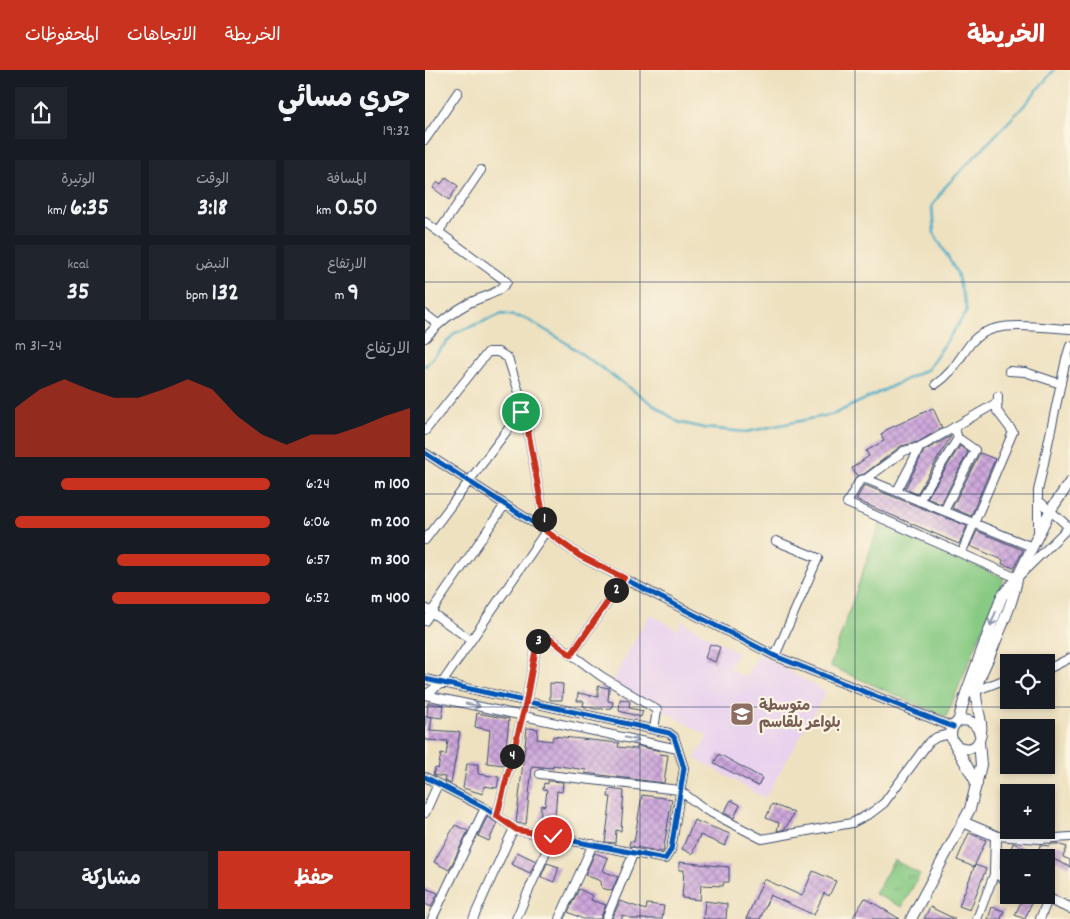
<!DOCTYPE html>
<html lang="ar">
<meta charset="utf-8">
<style>
:root{--surface:#171b24;--page:#20242c;--text:#f1f3f6;--muted:#9ea1a6;--accent:#c8321e}
body{margin:0;font-family:Dekko,"Playpen Sans Arabic",sans-serif;background:var(--page);color:var(--text);direction:rtl;height:100vh;display:flex;flex-direction:column;font-size:19px;white-space:nowrap}
*{box-sizing:border-box;margin:0}
p{font-size:16px;color:var(--muted)}
.icon{flex:none;width:28px;height:28px;fill:none;stroke:currentColor;stroke-width:2;stroke-linecap:round;stroke-linejoin:round}
.map{position:relative;flex:1;overflow:hidden;direction:ltr}
.drawer{display:flex;flex-direction:column;background:var(--surface);width:425px}
.drawer>*{flex:none}
.buttons{position:absolute;left:575px;top:584px;display:grid;gap:10px}
.buttons a{display:grid;place-items:center;width:55px;height:55px;border-radius:0px;background:var(--surface);box-shadow:0 2px 8px #0003;font-size:25px}
.pin{position:absolute;display:grid;place-items:center;width:42px;height:42px;color:#fff;margin:-21px;border:2px solid #fff;border-radius:50%;box-shadow:0 1px 5px #0007}
.km{position:absolute;width:25px;height:25px;margin:-12px;border-radius:50%;background:#222;color:#fff;font-size:14px;line-height:25px;text-align:center}
.round{display:grid;place-items:center;flex:none;width:52px;height:52px;border-radius:0px;background:var(--page)}
.summary{display:flex;align-items:center;justify-content:space-between;height:85px;padding:0 15px}
h1{font-size:28px;font-weight:700;line-height:38px}
.stats{display:grid;grid-template-columns:repeat(3,1fr);gap:8px;height:85px;padding:5px 15px}
.stats div{display:grid;align-content:center;border-radius:0px;background:var(--page);text-align:center}
.stats b{font-size:25px;font-weight:700}
.stats small{font-size:14px;font-weight:400}
.stats p{font-size:14px}
.chart{height:140px;padding:10px 15px}
.chart p{display:flex;justify-content:space-between}
.chart svg{width:100%;height:90px;margin-top:5px;fill:var(--accent);opacity:.7}
.button{display:flex;gap:10px;margin-top:auto;padding:10px 15px}
.button a{flex:1;height:58px;border-radius:0px;background:var(--accent);color:#fff;font-size:20px;font-weight:700;line-height:58px;text-align:center}
.button a+a{background:var(--page);color:var(--text)}
ul{padding:0 15px;list-style:none;font-size:16px}
li{display:grid;grid-template-columns:80px 60px 1fr;align-items:center;height:38px}
li i{height:12px;border-radius:6px;background:var(--accent)}
header{display:flex;align-items:center;gap:30px;box-sizing:border-box;height:70px;padding:0 25px;background:var(--accent);color:#fff}
header strong{font-size:24px}
nav{display:flex;gap:28px;margin-inline-start:auto;font-size:18px}
main{display:flex;flex:1;min-height:0}
.map>svg:first-child{display:block}
</style>
<header>
<strong>الخريطة</strong>
<nav><a>الخريطة</a><a>الاتجاهات</a><a>المحفوظات</a></nav>
</header>
<main>
<div class="map">
<svg width="645" height="849" viewBox="0 0 645 849">
<defs>
<pattern id="park-tufts" width="24" height="20" patternUnits="userSpaceOnUse" patternTransform="scale(1.25)"><rect width="24" height="20" fill="#88ca83"/><path d="M3 7l-1-3M5 7V3M7 7l1-3M15 17l-1-3M17 17v-4M19 17l1-3" fill="none" stroke="#6ea46e"/></pattern>
<pattern id="building-cross-hatch" width="8" height="8" patternUnits="userSpaceOnUse" patternTransform="scale(1.25)"><rect width="8" height="8" fill="#cda7db"/><path d="M0 0l8 8M0 8l8-8" fill="none" stroke="#a688b5"/></pattern>
</defs>
<rect width="100%" height="100%" fill="#fcf5e5"/>
<filter id="ink" filterUnits="userSpaceOnUse"><feTurbulence type="fractalNoise" baseFrequency=".02" numOctaves="2"/><feDisplacementMap in="SourceGraphic" scale="10" xChannelSelector="R" yChannelSelector="G"/><feConvolveMatrix kernelMatrix="1 2 1 2 8 2 1 2 1" color-interpolation-filters="sRGB"/></filter>
<filter id="wash" filterUnits="userSpaceOnUse"><feTurbulence type="fractalNoise" baseFrequency=".0096" numOctaves="4" result="noise"/><feDisplacementMap in="SourceGraphic" scale="20" xChannelSelector="R" yChannelSelector="G"/><feGaussianBlur stdDeviation="1.12" result="paint"/><feColorMatrix in="noise" values="0 0 0 0 0 0 0 0 0 0 0 0 0 0 0 0 0 1.4 0 .05"/><feComposite in="paint" operator="in"/></filter>
<g filter="url(#wash)">
<rect width="100%" height="100%" fill="#eee1c0"/>
<path fill="#e9d2ee" d="M225 544 252 560 257 551 313 583 304 598 320 608 334 584 401 622 340 728 270 688 283 666 187 611Z"/>
<path fill="#88ca83" stroke="#527c70" d="M454 455 579 508 521 647 405 596Z"/>
<path fill="url(#park-tufts)" stroke="#527c70" d="M469 790 495 804 477 837 450 824Z"/>
<g fill="none" stroke-linecap="round" stroke-linejoin="round">
<path stroke="#44aac4" stroke-width="2.5" d="M0 296 30 263 77 244 100 248 137 270 253 352 279 358 321 362 409 344 503 299 542 241 532 203 509 163 507 136 520 117 596 39 629 0"/>
</g>
<g id="blocks">
<path fill="url(#building-cross-hatch)" d="M21 107 33 116 24 130 8 118 13 112 16 114Z
M508 338 517 358 493 372 476 376 439 404 432 406 427 398 444 386 441 381 459 371 456 365 461 360Z
M526 366 492 424 480 419 499 381Z
M535 376 543 382 516 434 502 428Z
M555 383 570 389 546 446 527 438Z
M439 415 542 456 534 474 431 430Z
M552 461 598 480 589 498 577 494 578 490 545 476Z
M285 574 295 577 290 592 280 588Z
M125 613 138 614 137 630H125Z
M173 616 184 618 183 631 188 632 187 638 171 639 158 636 159 631H152L153 623 173 627Z
M195 629 205 631 204 638 218 641 216 647 194 641Z
M3 633 19 635 17 648 2 646Z
M52 643 84 649 79 695 62 693 65 660 50 657Z
M0 646 7 647 5 660 35 662 26 714 19 710 20 707 8 705 10 698 13 699 16 684 21 685 23 671 0 670Z
M102 658 113 659 112 669 127 671 128 666 194 673 193 677 212 679V676L235 681 234 684 243 685 239 713 160 703 161 700 128 695V698L107 696 101 754 91 753Z
M294 684 337 708 333 716 289 693Z
M42 694H53V704L74 707 72 718 59 716 58 724 38 718Z
M123 711 138 712 137 722 132 721 129 759 115 758 116 735 120 736 122 720 118 719 119 713 123 714Z
M184 719 199 721 196 761 191 760 190 773 180 772 186 727H183Z
M217 725 247 729 238 782 204 776 205 771 209 772Z
M306 730 315 735 309 748 299 743Z
M347 734 369 743 360 759 352 761 354 753 341 748Z
M62 747 72 753 64 771 53 766Z
M269 750 305 764 300 776 275 765 267 784 257 779Z
M30 755 43 761 24 800 9 792Z
M544 763 561 770 549 797 532 790Z
M588 773 613 783 615 775 625 776 626 774H632L642 777 638 787 645 790V797L626 788H583Z
M92 782 111 791 105 803 86 794Z
M170 783 183 788 178 801 193 807 187 821 177 818 176 811 160 805Z
M254 792 304 797V812H299L298 816 276 815 275 830 257 828 259 800H254Z
M122 793 134 797 129 812 116 807Z
M550 795 561 799 545 840 534 836Z
M388 801 411 811 404 826 399 823 389 845 345 825 335 849H321L339 809 377 826Z
M0 818 13 823 6 837 0 834Z
M154 819 168 826 166 830 181 835 175 849H158L143 842Z
M599 825 608 829 600 849 590 845Z
M440 828 475 849H427Z
M195 831 221 840 222 834 239 836 237 849H208L197 845V849H187Z
M280 831 302 834 301 849H278Z
M505 837 530 849H499Z
M567 837 579 841 576 849H563Z"/>
</g>
</g>
<g filter="url(#ink)">
<use href="#blocks" fill-opacity="0" stroke="#3b4a6d" stroke-width="1"/>
<g fill="none" stroke-linecap="round" stroke-linejoin="round">
<g stroke="#3b4a6d" stroke-width="10">
<path id="street" d="M0 70 33 22
M0 152 82 212C72 225 58 226 44 233 27 242 13 254 0 268
M14 161 56 100
M0 244 13 254
M641 289 645 276
M584 301 600 302 636 314
M511 314C528 303 534 288 546 273 567 247 615 258 645 259
M573 332 495 377 479 381 441 409 435 410 422 433 592 508 645 456
M0 361 63 282H73L83 288 99 338 121 461 17 613 0 625
M0 383 121 461 155 486 350 586 528 657
M441 409 607 477
M472 421 495 377
M613 430 645 458
M494 431 533 368
M519 441 550 380 533 368 529 357
M613 463V421L641 289 645 291
M0 470 99 338
M539 477 588 362 572 341 573 326
M0 538 46 570
M0 551 79 436
M146 585 199 508
M350 586 393 488 351 471
M621 600 645 588
M0 609 244 663 249 667 259 698 246 780 240 789 92 760 60 738 0 707
M547 622 584 608
M0 625 253 679
M115 704 254 720 281 740 337 769 427 753 446 743 459 733 504 672 512 667 526 664
M0 743 13 714
M72 746 101 632 112 573 117 568 127 570 176 606 232 640 229 659
M571 766 616 769 645 767
M7 849 60 738
M48 849 89 758
M91 849 128 766
M134 849 168 774
M181 849 209 782
M552 849 570 802
M615 849 623 829"/>
</g>
<g stroke="#3b4a6d" stroke-width="12">
<path id="secondary" d="M533 652 541 623 577 526 592 508 625 441 645 412
M555 664C550 645 526 646 526 665 527 679 548 684 554 671 561 655 550 637 551 621 552 609 565 587 569 575 578 553 588 532 592 509
M529 673 552 714
M538 752 571 766 570 802 584 812
M614 825 645 838
M486 849 545 739 556 695 554 672"/>
</g>
<use href="#street" stroke="#fff" stroke-width="8"/>
<use href="#secondary" stroke="#fff" stroke-width="10"/>
<g stroke="#fcf5e5" stroke-width="8">
<path id="cycleway" d="M0 383 121 461 155 486 350 586 528 657
M0 609 244 663 249 667 259 698 246 780 240 789 92 760 60 738 0 707"/>
</g>
<use href="#cycleway" stroke="#0057b8" stroke-width="5"/>
</g>
<defs><path id="oneway-shaft" d="M-6 0H5M1.5-3L5.5 0L1.5 3" fill="none" stroke-width="1.6" stroke-linecap="round" stroke-linejoin="round" transform="scale(1.25)"/></defs>
<g stroke="#8d97ae">
<use href="#oneway-shaft" transform="translate(568 549) rotate(111)"/>
<use href="#oneway-shaft" transform="translate(48 635) rotate(12)"/>
<use href="#oneway-shaft" transform="translate(207 669) rotate(12)"/>
</g>
</g>
<g fill="none" stroke-linecap="round" stroke-linejoin="round" filter="url(#ink)">
<g stroke="#fff" stroke-width="10">
<path id="route" d="M96 342 99 338 121 461 155 486 199 508 146 585 127 570 117 568 112 572 101 632 72 746 92 760 128 766"/>
</g>
<use href="#route" stroke="#c8321e" stroke-width="6"/>
</g>
<path fill="none" stroke="#1b2f5e" stroke-width="1" stroke-opacity="0.55" d="M215 0V849M430 0V849M0 212H645M0 424H645M0 637H645"/>
<defs>
<g id="school-square" transform="scale(1.25)"><rect x="-9" y="-9" width="18" height="18" rx="4" fill="#8d6e63" stroke="#fcf5e5"/><path d="M0-5L7-2L0 1L-7-2ZM-4 1L0 2.5L4 1V4Q0 6-4 4Z" fill="#fff"/></g>
</defs>
<g fill-rule="evenodd">
<use href="#school-square" x="317" y="644"/>
</g>
<g text-anchor="middle" stroke-width="4.5" stroke-linejoin="round" paint-order="stroke">
<g font-size="15" font-weight="bold" fill="#785e54" stroke="#fcf5e5" text-anchor="start">
<text x="334" y="640">متوسطة<tspan x="334" dy="17">بلواعر بلقاسم</tspan></text>
</g>
</g>
</svg>
<div class="buttons">
<a><svg class="icon" aria-label="locate" viewBox="0 0 24 24"><circle cx="12" cy="12" r="6"/><path d="M12 2v4M12 18v4M2 12h4M18 12h4"/></svg></a>
<a><svg class="icon" aria-label="layers" viewBox="0 0 24 24"><path d="M12 4l9 5-9 5-9-5zM3 14l9 5 9-5"/></svg></a>
<a>+</a>
<a>−</a>
</div>
<div class="pin" style="left:96px;top:342px;background:#1e9e55"><svg class="icon" aria-label="arrive" viewBox="0 0 24 24"><path d="M6 21V4h12l-3 4 3 4H6"/></svg></div>
<div class="pin" style="left:128px;top:766px;background:#d93025"><svg class="icon" aria-label="check" viewBox="0 0 24 24"><path d="M5 12l5 5 9-10"/></svg></div>
<b class="km" style="left:119px;top:449px">1</b>
<b class="km" style="left:191px;top:520px">2</b>
<b class="km" style="left:113px;top:571px">3</b>
<b class="km" style="left:87px;top:686px">4</b>
</div>
<section class="drawer">
<div class="summary"><div><h1>جري مسائي</h1><p>19:32</p></div><a class="round"><svg class="icon" aria-label="share" viewBox="0 0 24 24"><path d="M12 15V3M7 8l5-5 5 5M5 13v7h14v-7"/></svg></a></div>
<div class="stats">
<div><p>المسافة</p><b>0.50<small> km</small></b></div>
<div><p>الوقت</p><b>3:18</b></div>
<div><p>الوتيرة</p><b>6:35<small> /km</small></b></div>
</div>
<div class="stats">
<div><p>الارتفاع</p><b>9<small> m</small></b></div>
<div><p>النبض</p><b>132<small> bpm</small></b></div>
<div><p>kcal</p><b>35</b></div>
</div>
<div class="chart"><p><span>الارتفاع</span>24–31 m</p>
<svg viewBox="0 0 160 44" preserveAspectRatio="none"><path d="M0 44V20L10 11L20 6L30 11L40 15L50 15L60 11L70 6L80 11L90 24L100 33L110 38L120 33L130 33L140 29L150 24L160 20V44z"/></svg>
</div>
<ul>
<li><b>100 m</b>6:24<i style="width:82%"></i></li>
<li><b>200 m</b>6:06<i style="width:100%"></i></li>
<li><b>300 m</b>6:57<i style="width:60%"></i></li>
<li><b>400 m</b>6:52<i style="width:62%"></i></li>
</ul>
<div class="button"><a>حفظ</a><a>مشاركة</a></div>
</section>
</main>
